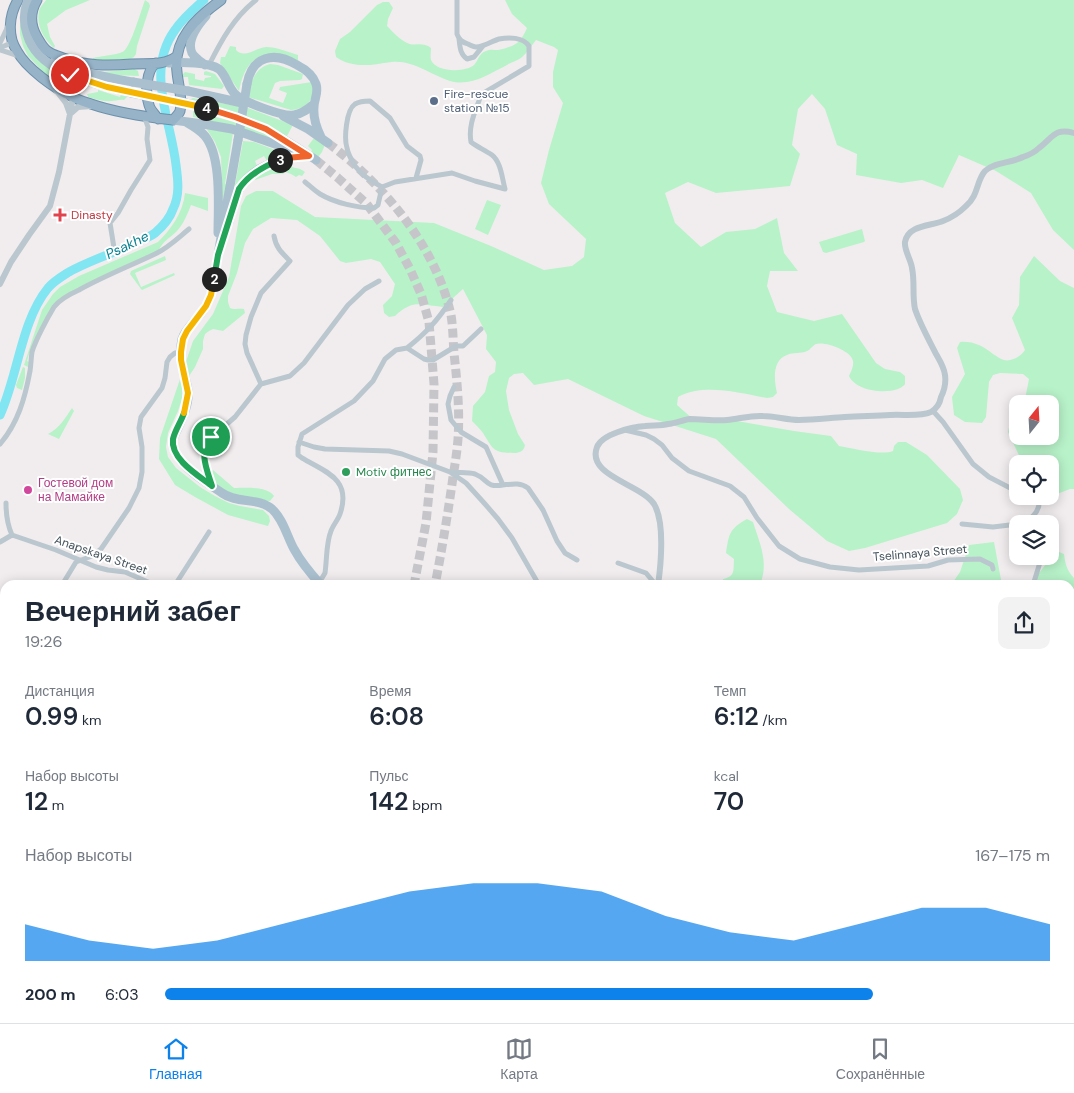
<!DOCTYPE html>
<html lang="ru">
<meta charset="utf-8">
<style>
:root{--surface:#fff;--page:#f2f2f3;--text:#1f2937;--muted:#747a83;--line:#e0e1e3;--accent:#0d82eb}
body{margin:0;font-family:"DM Sans",sans-serif;background:var(--page);color:var(--text);height:100vh;display:flex;flex-direction:column;font-size:19px;white-space:nowrap}
*{box-sizing:border-box;margin:0}
p{font-size:16px;color:var(--muted)}
.icon{flex:none;width:28px;height:28px;fill:none;stroke:currentColor;stroke-width:2;stroke-linecap:round;stroke-linejoin:round}
.map{position:relative;flex:1;overflow:hidden}
.details{position:absolute;left:0px;top:580px;width:1075px;height:444px;display:flex;flex-direction:column;background:var(--surface);border-radius:15px 15px 0 0;box-shadow:0 2px 12px #0003}
.details>*{flex:none}
.needle{width:32px;rotate:18deg}
.buttons{position:absolute;left:1009px;top:395px;display:grid;gap:10px}
.buttons a{display:grid;place-items:center;width:50px;height:50px;border-radius:10px;background:var(--surface);box-shadow:0 2px 12px #0003;font-size:25px}
.pin{position:absolute;display:grid;place-items:center;width:42px;height:42px;color:#fff;margin:-21px;border:2px solid #fff;border-radius:50%;box-shadow:0 1px 5px #0007}
.km{position:absolute;width:25px;height:25px;margin:-12px;border-radius:50%;background:#222;color:#fff;font-size:14px;line-height:25px;text-align:center}
.round{display:grid;place-items:center;flex:none;width:52px;height:52px;border-radius:10px;background:var(--page)}
.head{display:flex;align-items:center;justify-content:space-between;height:85px;padding:0 25px}
h1{font-size:28px;font-weight:600;line-height:38px}
.metrics{display:grid;grid-template-columns:repeat(3,1fr);gap:8px;height:85px;padding:5px 25px}
.metrics div{display:grid;align-content:center}
.metrics b{font-size:25px;font-weight:600}
.metrics small{font-size:14px;font-weight:400}
.metrics p{font-size:14px}
.chart{height:140px;padding:10px 25px}
.chart p{display:flex;justify-content:space-between}
.chart svg{width:100%;height:90px;margin-top:5px;fill:var(--accent);opacity:.7}
ul{padding:0 25px;list-style:none;font-size:16px}
li{display:grid;grid-template-columns:80px 60px 1fr;align-items:center;height:38px}
li i{height:12px;border-radius:6px;background:var(--accent)}
.tab-bar{display:flex;justify-content:space-around;align-items:center;height:70px;border-top:1px solid var(--line);background:var(--surface);font-size:14px;color:var(--muted)}
.tab-bar a{display:grid;justify-items:center;gap:2px}
.tab-bar .selected{color:var(--accent)}
.map>svg:first-child{display:block}
</style>
<div class="map">
<svg width="1074" height="1023" viewBox="0 0 1074 1023">
<rect width="100%" height="100%" fill="#f1edee"/>
<path fill="#b8f2c9" d="M46 0H90L66 10 47 24 50 37 55 46 54 48C44 39 36 26 39 11 40 7 44 3 46 0Z
M145 0 149 3 150 6 137 46 136 54 134 57 130 59 93 61V58C100 56 119 55 124 51 131 45 141 11 145 0Z
M505 0H1074V250L1053 230 1031 193 996 171 959 155 943 188 922 180 901 183 856 175 857 154 837 145 825 109 812 94 798 109 792 145 800 154 790 186 716 193 688 182 665 193 675 223 701 247 726 232 755 229 777 218 784 253 798 271H770L767 286 777 312 814 321 842 314 876 363 885 369 900 372 905 376V384C905 385 899 389 898 389 884 394 856 391 849 376 851 372 854 366 853 361 852 351 825 341 816 344 813 345 810 350 807 351 801 354 793 352 787 355 772 360 774 380 777 393L773 397 767 398C738 393 705 383 678 397L677 405 694 420 737 421 794 431 831 436 839 446C852 448 882 456 893 451L894 446 898 442H906L927 455 960 489 963 500 957 514 947 523 865 548 849 551 827 541 789 509 716 439 644 416 568 379 534 385 523 373 514 374 509 378 506 391 509 410 518 434 525 445C524 451 520 453 514 453 493 453 493 449 483 433 480 429 476 425 472 421L473 406 485 392 489 376 495 372 496 362 486 349 487 335 463 289 443 307C420 305 413 299 395 316L389 317 384 313 383 305 392 296 395 284 380 262 371 259 346 263 340 261 320 236 297 220 271 218 253 229 245 243 237 273 228 296V302L230 308C235 310 239 308 244 309L245 313 223 331 213 329 209 331 205 334 203 341V349L195 367 182 387V399L178 411 168 433 166 447 168 457 176 468 200 487 215 496 229 503 240 506 263 510 269 516 270 521 268 526 228 515 195 497 175 485 159 459 160 438 193 341 213 314 229 277 241 206 246 196 256 191H273L315 217 434 223 491 246 544 270 572 266 584 257 586 239 549 204 541 183 549 150 563 103 553 87V72L558 50 554 47 536 40C531 46 527 53 521 58 517 61 511 62 507 65 489 74 471 87 450 81 431 75 413 60 392 62 391 62 385 63 384 63 369 66 349 67 336 57L335 51 340 39 350 32 377 5 383 2H389L393 8 388 19 387 26C393 32 399 39 407 43 415 47 422 41 431 48 431 52 430 56 431 60 436 72 464 73 474 65 478 61 479 53 486 51 490 49 494 50 498 50 515 46 520 44 527 28L512 14Z
M20 17 28 42 72 80 71 85 78 88 76 94 71 92 65 87 54 83 28 56 23 46 20 34Z
M230 46 236 47V50C245 59 255 48 266 47 277 47 288 52 298 55V60L300 62 259 57C246 64 242 77 239 91L220 63 221 57H225Z
M270 64 278 65 303 74 302 79 300 80 280 81 275 83 269 98 283 103 287 93 279 90 280 87 312 82C318 97 306 110 291 110L248 97C251 83 254 68 270 64Z
M134 69 138 71 139 76 114 75 99 72 114 71Z
M206 71 215 74 224 86 222 89 189 85 188 77H184L182 78V75L185 72 195 74V79L204 81 205 78 211 77V76L204 75V72Z
M98 90 120 97 121 94 128 96 124 100C119 99 116 101 111 101 103 102 96 99 88 97L87 94 98 92Z
M193 98 248 108 293 125 287 136 192 101 191 99Z
M193 111 245 125 280 141 209 122 210 120 193 117Z
M206 128 233 133 225 184 227 185 223 211 221 157 215 142Z
M314 138 326 142 322 152 316 160 311 152 312 150 308 146Z
M243 141 254 142 286 154 267 161 264 156 255 161 258 168 234 190Z
M285 163C293 170 298 166 305 172L302 176 299 175 296 177 291 174 285 172 283 174H272L255 180 256 174 264 170 265 172Z
M185 193 208 198V211L191 205C187 215 184 223 177 231 171 237 162 242 159 250L59 300 29 354 27 361 29 362 28 367 24 365 42 310 53 294 60 287 79 276 158 242C171 229 183 213 185 193Z
M487 200 501 205 488 235 475 229Z
M862 229 865 241 864 242 826 253 823 252 819 242Z
M165 256 166 260 135 273 141 287 174 273 175 275 142 290 141 289 130 274 131 271Z
M1034 256 1060 281 1074 288V489H1070L1057 494 1050 490V464H1023L1008 432 1010 423 1017 414 1018 436H1050V404H1024L1029 379 1023 374 1000 373 993 375 989 382 986 417 982 423 965 422 954 415 952 397 965 374 957 348 960 342C973 341 983 346 993 354 997 356 1000 359 1004 360 1012 362 1021 356 1025 350L1012 318 1019 305 1020 277Z
M23 367 25 368V378L22 390 17 388 16 385Z
M72 408 74 411 59 439 48 434C60 428 65 418 72 408Z
M213 470 234 488C246 488 267 486 274 496L270 501H267L239 496 221 489 216 486 211 474Z
M747 519 753 522C760 544 769 562 760 585H724L723 579C736 576 733 570 734 559L726 553C729 534 729 529 747 519Z
M994 542 1002 585H951L960 572 969 545Z
M1059 552 1064 554C1065 563 1067 571 1074 578V613L1070 632V585H1030L1052 556Z
M5 692V747H0V697Z
M1070 699 1074 700V855L1070 857Z
M0 758H5V786H0Z
M196 1019H262L265 1020V1023H199Z
M394 1019H435L434 1023H378C384 1020 389 1022 394 1019Z
M470 1019H730L728 1023H463L469 1021Z"/>
<g fill="none" stroke-linecap="round" stroke-linejoin="round">
<path stroke="#82e5f2" stroke-width="9" d="M0 415C18 376 21 321 48 288 54 281 61 277 69 272 89 261 111 254 131 245 139 241 148 238 155 233 162 227 170 218 173 209 180 195 178 180 176 165 171 120 145 71 175 30 183 18 194 9 204 0"/>
<path stroke="#c6c6ca" stroke-width="9" stroke-dasharray="9 4.5" stroke-linecap="butt" d="M328 143C383 184 436 246 451 315 453 327 453 340 454 353 457 381 460 410 458 439 457 452 455 464 453 477 448 513 442 549 435 585
M316 160 338 178 366 203 396 243 410 269 421 294 429 322 434 384 433 452 426 523 414 585
M337 1023V1019
M358 1023 359 1019"/>
<g stroke="#6d91ac" stroke-width="11">
<path id="trunk" d="M18 0C9 15 7 36 17 51 26 68 55 89 73 97 78 100 85 102 91 104 117 113 146 117 173 120 176 117 179 114 180 111 183 99 178 84 177 72 173 39 196 18 221 0
M37 0C30 12 30 25 37 37 40 42 43 49 49 52 53 55 59 56 63 58 86 66 108 66 132 64 148 63 164 66 177 56
M156 63C146 70 145 94 149 105 150 110 155 114 158 119"/>
</g>
<path stroke="#bbc7ce" stroke-width="5" d="M459 39C460 47 460 54 467 59L474 57 483 46
M0 43 9 24
M0 48 13 42
M0 50 19 56
M209 65C221 41 234 17 256 0
M305 182C310 186 315 191 320 194 335 203 358 208 374 208L378 205 382 187 395 182 452 173 475 181 505 189C502 178 501 162 492 155 485 150 477 147 471 142 468 126 475 112 480 98L482 94 529 66V46C523 37 509 37 499 39 492 41 484 47 476 47 474 47 470 45 468 44 462 42 459 40 457 34V0
M382 187C372 182 362 175 355 166 352 161 348 154 347 148 344 139 346 110 355 104 360 101 365 101 370 101L390 118 407 146 420 156 421 160 416 178
M114 248 110 223 118 213 131 190 150 160 147 139 148 127 144 116
M407 348C427 332 437 321 451 300
M261 384 290 376 304 363 348 305 365 289 379 281
M454 387 450 396 448 404 451 420 461 432 486 447 503 485C512 484 520 482 528 488L543 510 557 541 565 553 577 560
M933 411 943 422 973 464 989 477 1018 492
M625 430 646 435 654 439 662 445 672 458 689 471 730 486 744 497 757 518 779 546 800 559 830 567 859 570 928 566 948 560 980 559 992 565 993 569
M299 442 314 447 325 449 389 451 402 454 450 472 466 483 485 504 498 519 512 538 539 585
M0 444C18 423 25 398 30 371 31 365 31 358 32 352 35 341 48 317 54 307 60 299 70 294 79 290 104 276 130 266 155 254 168 248 178 238 189 229
M451 472C458 473 468 472 475 474 488 479 485 488 503 485
M212 485C207 470 201 456 207 441L235 417 261 384 247 353 245 344 246 335 251 317 261 293 290 261C282 253 276 248 274 236
M6 503C6 515 7 524 12 535
M962 524 993 527 1018 524
M1019 524C1030 521 1040 512 1039 501L1025 496
M12 535 56 550 96 567 108 570 125 572 155 585
M0 542 12 535
M618 563 646 573 656 585
M62 585 76 562 92 556 101 549 129 508 139 488 142 472V447L139 428 141 417 162 388 165 378 167 362 170 357 175 353 181 352
M175 585 209 532
M314 585 322 578 325 573C327 559 326 543 331 531 333 525 338 520 340 514 352 479 326 472 302 458L298 455V447L302 434 354 401 373 381 385 359 396 350 407 348 424 359 428 360H433L456 346H463L481 329
M1033 585 1042 556
M0 639 5 636
M1070 684 1074 683
M0 795 5 796
M0 892 5 895
M326 1023V1019"/>
<path stroke="#bbc7ce" stroke-width="6" d="M56 90 66 103 70 114 78 107 91 106
M0 284 11 262 29 235 50 206 59 172 73 98
M658 585C661 564 665 522 654 504 641 484 586 476 597 447 602 434 632 427 645 426 653 425 661 426 668 424 676 423 683 420 690 419 702 419 715 421 727 420 739 419 751 415 763 416 775 416 787 420 799 420 814 420 829 418 845 417 860 416 875 416 890 415 903 414 919 417 931 412 936 409 940 403 941 397 944 391 946 382 945 375 944 367 940 361 936 354 929 340 920 324 915 309 912 295 915 282 912 268 911 260 904 250 905 242 908 225 931 226 943 221 951 218 960 212 966 206 979 195 976 181 985 171 994 162 1012 163 1023 157 1029 155 1035 152 1039 148 1052 139 1054 127 1074 133
M1070 920 1074 918
M143 1023 147 1019
M773 1023C782 1023 792 1023 801 1019"/>
<path stroke="#abc0cf" stroke-width="9" d="M28 0C23 12 23 22 27 34 38 74 96 84 131 93
M55 57C80 73 104 77 133 82
M169 63C181 62 209 62 219 69 227 76 228 88 236 95 244 102 283 117 294 115 302 114 308 109 314 104
M205 65C200 61 195 58 192 53 186 40 198 25 206 16
M247 84C252 56 274 51 297 65 305 69 313 75 316 84 319 93 314 99 314 107 313 118 316 127 321 137
M188 91 242 103
M186 103C213 110 242 117 267 130 284 138 300 150 316 160
M283 116 308 129 328 143
M173 120 203 124 232 129 295 151
M186 122C193 126 200 130 205 136 222 157 218 207 218 233
M238 140 211 295C209 301 206 306 202 312 196 320 185 329 182 339 179 352 182 365 185 377 186 382 188 387 188 392 189 404 183 417 178 428 176 433 173 437 173 443 174 464 206 482 222 493 237 504 258 497 272 509 283 519 287 536 294 549 301 562 311 574 321 585
M229 222C232 211 235 198 240 188 248 172 270 162 286 158 293 156 302 156 309 156
M739 1023 740 1019"/>
<use href="#trunk" stroke="#96b3c8" stroke-width="9"/>
<path stroke="#abc0cf" stroke-width="9" d="M133 82 188 91
M131 93 186 103
M238 140 247 84"/>
</g>
<g fill="none" stroke-linecap="round" stroke-linejoin="round">
<g stroke="#fff" stroke-width="10">
<path id="split-1" d="M184 413C181 422 175 430 173 439 170 459 199 476 212 486 207 470 198 451 211 437"/>
</g>
<g stroke="#fff" stroke-width="10">
<path id="split-2" d="M184 413 188 393 181 360V352L183 339 187 331 206 306 211 295 214 279"/>
</g>
<g stroke="#fff" stroke-width="10">
<path id="split-3" d="M214 279 218 255 239 189C249 174 264 166 280 160"/>
</g>
<g stroke="#fff" stroke-width="10">
<path id="split-4" d="M206 108 235 117 266 129 309 156 286 158 280 160"/>
</g>
<g stroke="#fff" stroke-width="10">
<path id="split-5" d="M70 75 107 87 206 108"/>
</g>
<use href="#split-1" stroke="#22a559" stroke-width="6"/>
<use href="#split-2" stroke="#f5b400" stroke-width="6"/>
<use href="#split-3" stroke="#22a559" stroke-width="6"/>
<use href="#split-4" stroke="#f0652b" stroke-width="6"/>
<use href="#split-5" stroke="#f5b400" stroke-width="6"/>
</g>
<circle fill="#5c6f8a" stroke="#fff" stroke-width="2" cx="434" cy="101" r="5"/>
<path fill="#e0444e" stroke="#fff" stroke-width="2" d="M57.5 207.5h5v5h5v5h-5v5h-5v-5h-5v-5h5z"/>
<circle fill="#2e9e5b" stroke="#fff" stroke-width="2" cx="346" cy="472" r="5"/>
<circle fill="#d1479c" stroke="#fff" stroke-width="2" cx="28" cy="490" r="5"/>
<g text-anchor="middle" stroke-width="4" stroke-linejoin="round" paint-order="stroke">
<g font-size="12" fill="#4e5e75" stroke="#fff" text-anchor="start">
<text x="444" y="98">Fire-rescue<tspan x="444" dy="14">station №15</tspan></text>
</g>
<g font-size="12" fill="#be3a42" stroke="#fff" text-anchor="start">
<text x="71" y="219">Dinasty</text>
</g>
<g font-size="12" fill="#27864d" stroke="#fff" text-anchor="start">
<text x="356" y="476">Motiv фитнес</text>
</g>
<g font-size="12" fill="#b23c85" stroke="#fff" text-anchor="start">
<text x="38" y="487">Гостевой дом<tspan x="38" dy="14">на Мамайке</tspan></text>
</g>
<g font-size="12" fill="#45535c" stroke="#fff">
<text transform="translate(920 553) rotate(-5)" y="4">Tselinnaya Street</text>
<text transform="translate(101 555) rotate(19)" y="4">Anapskaya Street</text>
</g>
<g font-size="14" font-style="italic" fill="#068191" stroke="#fff">
<text transform="translate(127 245) rotate(-26)" y="5">Psakhe</text>
</g>
</g>
</svg>
<div class="buttons">
<a><svg class="needle" viewBox="-14 -14 28 28"><path d="M0-13l5 13h-10z" fill="#e53935"/><path d="M0 13l5-13h-10z" fill="#747a83"/></svg></a>
<a><svg class="icon" aria-label="locate" viewBox="0 0 24 24"><circle cx="12" cy="12" r="6"/><path d="M12 2v4M12 18v4M2 12h4M18 12h4"/></svg></a>
<a><svg class="icon" aria-label="layers" viewBox="0 0 24 24"><path d="M12 4l9 5-9 5-9-5zM3 14l9 5 9-5"/></svg></a>
</div>
<div class="pin" style="left:211px;top:437px;background:#1e9e55"><svg class="icon" aria-label="arrive" viewBox="0 0 24 24"><path d="M6 21V4h12l-3 4 3 4H6"/></svg></div>
<div class="pin" style="left:70px;top:75px;background:#d93025"><svg class="icon" aria-label="check" viewBox="0 0 24 24"><path d="M5 12l5 5 9-10"/></svg></div>
<b class="km" style="left:214px;top:279px">2</b>
<b class="km" style="left:280px;top:160px">3</b>
<b class="km" style="left:206px;top:108px">4</b>
<section class="details">
<div class="head"><div><h1>Вечерний забег</h1><p>19:26</p></div><a class="round"><svg class="icon" aria-label="share" viewBox="0 0 24 24"><path d="M12 15V3M7 8l5-5 5 5M5 13v7h14v-7"/></svg></a></div>
<div class="metrics">
<div><p>Дистанция</p><b>0.99<small> km</small></b></div>
<div><p>Время</p><b>6:08</b></div>
<div><p>Темп</p><b>6:12<small> /km</small></b></div>
</div>
<div class="metrics">
<div><p>Набор высоты</p><b>12<small> m</small></b></div>
<div><p>Пульс</p><b>142<small> bpm</small></b></div>
<div><p>kcal</p><b>70</b></div>
</div>
<div class="chart"><p><span>Набор высоты</span>167–175 m</p>
<svg viewBox="0 0 160 44" preserveAspectRatio="none"><path d="M0 44V26L10 34L20 38L30 34L40 26L50 18L60 10L70 6L80 6L90 10L100 22L110 30L120 34L130 26L140 18L150 18L160 26V44z"/></svg>
</div>
<ul>
<li><b>200 m</b>6:03<i style="width:80%"></i></li>
</ul>
</section>
</div>
<nav class="tab-bar">
<a class="selected"><svg class="icon" aria-label="home" viewBox="0 0 24 24"><path d="M3 11l9-7 9 7M6 9v11h12V9"/></svg>Главная</a>
<a><svg class="icon" aria-label="map" viewBox="0 0 24 24"><path d="M3 6l6-2 6 2 6-2v14l-6 2-6-2-6 2zM9 4v14M15 6v14"/></svg>Карта</a>
<a><svg class="icon" aria-label="saved" viewBox="0 0 24 24"><path d="M7 4h10v16l-5-4-5 4z"/></svg>Сохранённые</a>
</nav>
